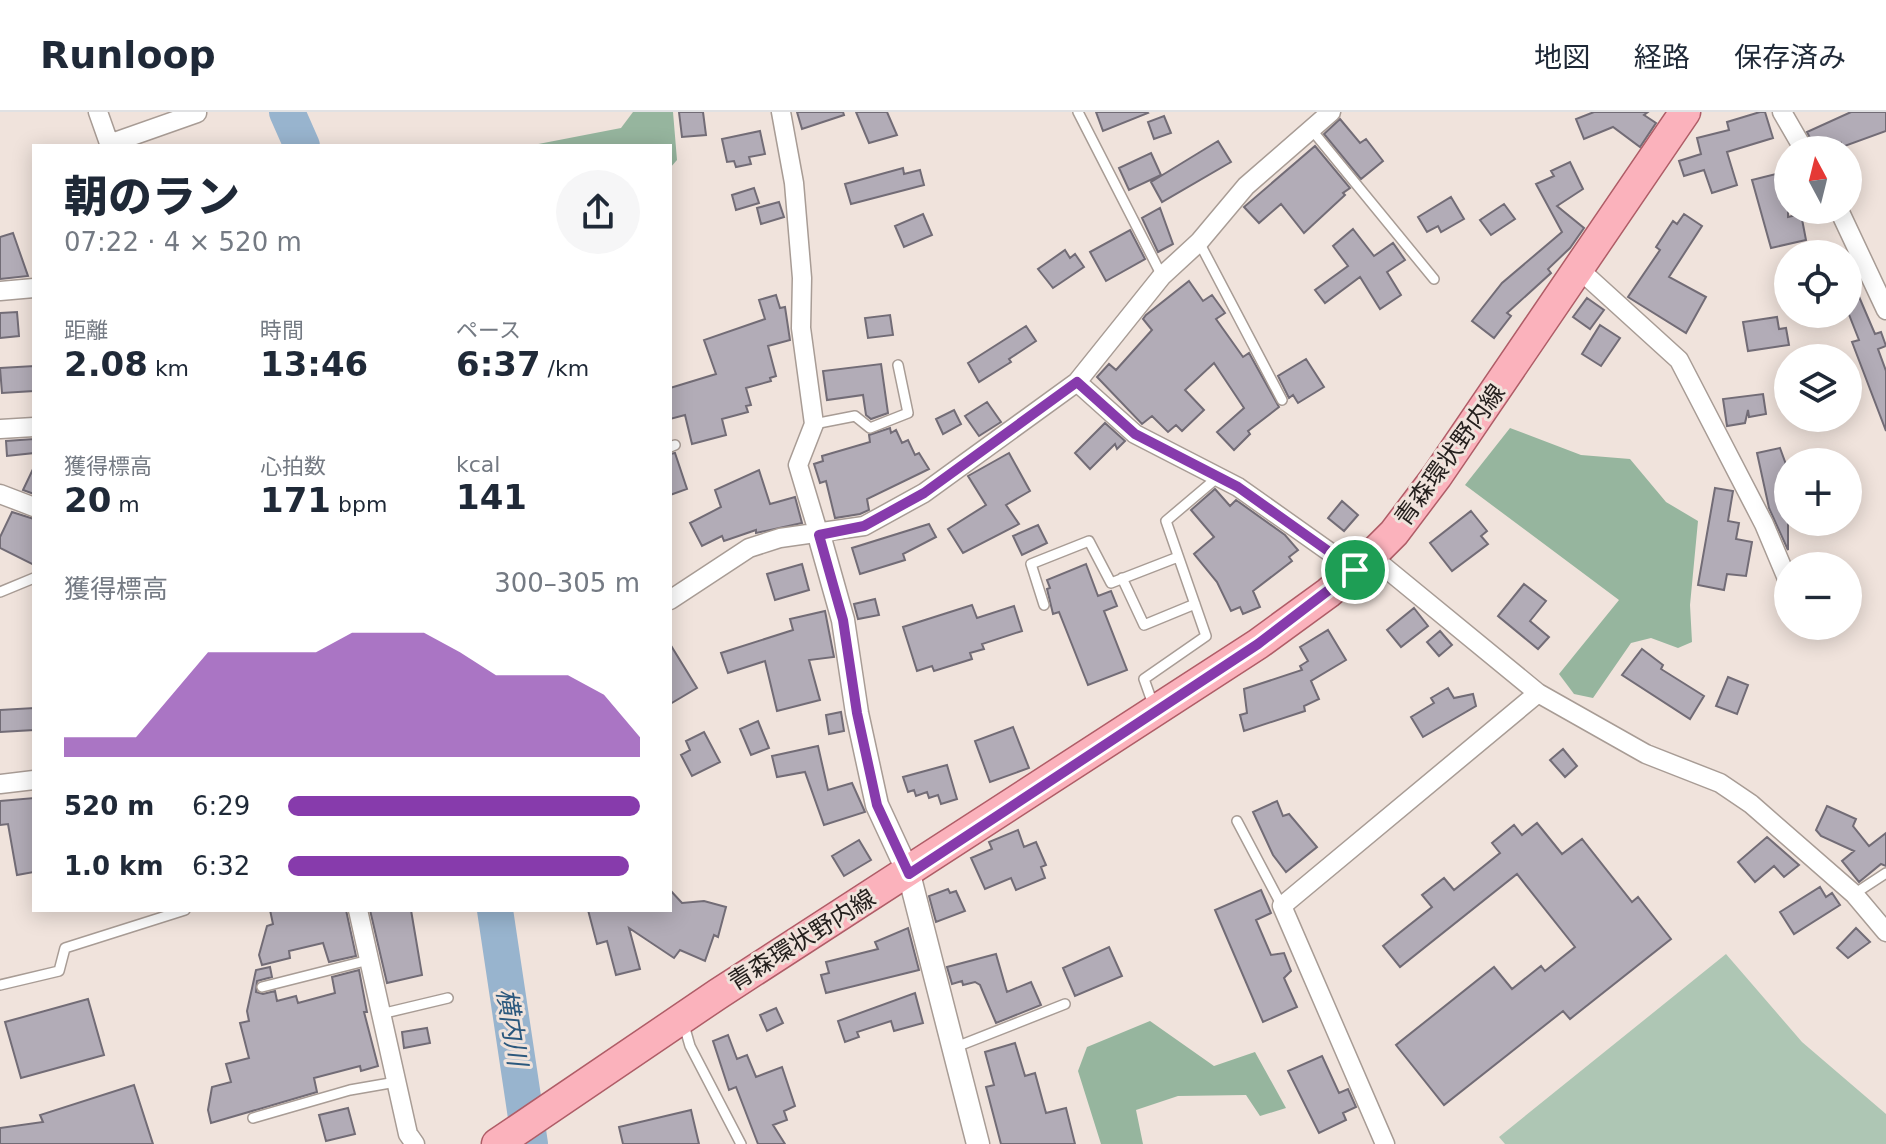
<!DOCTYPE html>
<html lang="ja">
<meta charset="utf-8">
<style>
:root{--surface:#fff;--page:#f6f6f7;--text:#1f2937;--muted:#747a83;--line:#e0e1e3;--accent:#873bac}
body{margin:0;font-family:"DejaVu Sans","Noto Sans JP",sans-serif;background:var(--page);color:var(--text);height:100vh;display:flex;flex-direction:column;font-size:30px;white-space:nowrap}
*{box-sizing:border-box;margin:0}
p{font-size:26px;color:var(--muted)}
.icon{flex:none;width:44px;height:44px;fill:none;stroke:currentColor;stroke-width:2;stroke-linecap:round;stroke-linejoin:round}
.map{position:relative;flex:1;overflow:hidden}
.details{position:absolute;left:32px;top:32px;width:640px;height:768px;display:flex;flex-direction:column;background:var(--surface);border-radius:0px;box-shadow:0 4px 20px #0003}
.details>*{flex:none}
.needle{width:52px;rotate:353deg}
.fabs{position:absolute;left:1774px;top:24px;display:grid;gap:16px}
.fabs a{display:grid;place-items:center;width:88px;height:88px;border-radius:50%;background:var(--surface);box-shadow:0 4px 20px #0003;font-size:40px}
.pin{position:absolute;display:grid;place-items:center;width:68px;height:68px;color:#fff;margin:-34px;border:4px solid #fff;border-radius:50%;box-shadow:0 2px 8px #0007}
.round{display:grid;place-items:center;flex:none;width:84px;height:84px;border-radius:42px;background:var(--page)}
.headline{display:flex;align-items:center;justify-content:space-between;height:136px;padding:0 32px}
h1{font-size:44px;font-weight:800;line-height:60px}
.metrics{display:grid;grid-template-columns:repeat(3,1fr);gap:12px;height:136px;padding:8px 32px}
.metrics div{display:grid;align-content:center}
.metrics b{font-size:34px;font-weight:800}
.metrics small{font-size:22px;font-weight:400}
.metrics p{font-size:22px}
.chart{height:224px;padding:16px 32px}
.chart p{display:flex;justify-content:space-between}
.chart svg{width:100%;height:144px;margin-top:8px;fill:var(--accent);opacity:.7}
ul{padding:0 32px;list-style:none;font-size:26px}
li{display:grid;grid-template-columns:128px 96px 1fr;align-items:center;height:60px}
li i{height:20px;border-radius:10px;background:var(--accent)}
header{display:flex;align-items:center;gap:48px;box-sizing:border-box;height:112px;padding:0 40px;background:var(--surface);border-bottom:2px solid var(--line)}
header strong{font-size:38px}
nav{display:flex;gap:44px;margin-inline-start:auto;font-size:28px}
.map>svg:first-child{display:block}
</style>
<header>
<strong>Runloop</strong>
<nav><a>地図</a><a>経路</a><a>保存済み</a></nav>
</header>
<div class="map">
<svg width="1886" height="1032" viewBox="0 0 1886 1032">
<rect width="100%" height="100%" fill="#f0e3dc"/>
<path fill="#aec6b4" d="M1726 842 1802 930 1886 1002V1032H1505L1499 1025Z"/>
<path fill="#96b59e" d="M633 0H673L677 48 670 56V34H528L621 16Z
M1510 316 1581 343 1630 347 1666 390 1698 409 1690 493 1692 530 1678 536 1651 526 1631 531 1593 586 1574 582 1559 562 1619 488 1465 373Z
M1150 909 1214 954 1255 940 1286 996 1260 1004 1246 983 1178 984 1136 998 1143 1032H1101L1078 959 1087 935Z"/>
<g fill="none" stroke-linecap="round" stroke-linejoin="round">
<path stroke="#98b4ce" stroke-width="36" d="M287 0 302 34
M495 798 530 1032"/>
</g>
<path fill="#b2acb7" stroke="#726c76" stroke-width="2" d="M679 0H703L706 23 682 25Z
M797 0H843L844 3 802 17Z
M856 0H887L897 23 869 31Z
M1096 0H1147L1148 1 1103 19Z
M1594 0H1648L1644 3 1656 11 1640 35 1613 15 1584 27 1576 7Z
M1760 0H1765L1773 26 1727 40 1737 73 1712 81 1704 58 1684 64 1679 49 1701 42 1697 26 1729 18 1727 10Z
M1851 0H1886V19L1842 35 1841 31 1828 38H1816L1807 20Z
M1164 4 1171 21 1154 27 1148 10Z
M1340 7 1360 31 1366 27 1383 49 1361 67 1324 22Z
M760 19 765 42 749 45 751 52 736 55 734 49 727 50 722 27Z
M1218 29 1231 50 1162 90 1151 70Z
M1315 34 1350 76 1343 81 1345 83 1304 121 1281 92 1259 111 1244 95Z
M1151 41 1161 63 1129 78 1119 56Z
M1570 50 1583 77 1557 94 1584 116 1570 136 1548 157 1551 161 1507 201 1511 204 1494 226 1472 209 1502 171 1562 120 1536 72 1554 64 1551 59Z
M903 56 904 62 920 58 924 73 851 92 845 72Z
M1788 59V105L1801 102 1806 128 1771 136 1752 68Z
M754 76 759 91 736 98 732 83Z
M1451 85 1464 107 1441 120 1438 114 1427 120 1418 105Z
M779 90 784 105 761 112 757 96Z
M1504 92 1515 107 1491 123 1480 108Z
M1160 96 1173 132 1158 140 1142 106Z
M923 102 932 123 904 135 895 114Z
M1684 102 1702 114 1669 165 1706 185 1686 221 1628 185 1660 138 1656 135 1673 109 1677 112Z
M1353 117 1374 144 1393 131 1405 148 1387 160 1401 183 1380 197 1360 165 1325 191 1315 178 1348 154 1333 134Z
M1130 118 1145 147 1106 169 1090 140Z
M13 121 28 164 0 167V125Z
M1065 138 1070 146 1075 142 1084 155 1053 176 1038 157Z
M1848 159 1875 222 1881 220 1886 234 1878 237 1886 259V319L1852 230 1859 228 1848 200Z
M1189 169 1203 189 1212 183 1225 201 1216 207 1243 245 1249 241 1279 295 1248 319 1250 322 1234 338 1217 320 1244 296 1214 251 1185 278 1204 298 1182 319 1176 313 1168 320 1152 304 1142 312 1097 265 1109 252 1116 258 1152 218 1143 207 1146 203Z
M776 183 780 196 785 195 790 228 768 234 776 264 770 266 771 269 746 276 751 293 746 294 748 300 722 307 726 323 692 332 685 303 670 307V276L716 262 704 228 765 207 759 188Z
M1587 186 1604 198 1590 217 1573 205Z
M17 200 19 224 0 226V201Z
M890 203 893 223 868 226 865 206Z
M1777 205 1779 217 1786 216 1789 233 1748 239 1743 210Z
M1600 213 1620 226 1601 254 1582 242Z
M1026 214 1036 229 1009 247 1011 250 979 270 968 251Z
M1306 247 1324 275 1298 291 1293 283 1289 286 1278 264Z
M881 252 888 301 871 307 866 303 863 283 827 288 823 259Z
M34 254V279L2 281 0 256Z
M1763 282 1766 302 1749 305 1748 298 1745 311 1727 314 1723 287Z
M987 290 1001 310 979 324 965 304Z
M954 298 961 312 943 322 936 307Z
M1105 311 1125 329 1117 337 1115 332 1090 357 1075 341Z
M890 316 891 321 896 318 902 331 908 328 915 343 919 341 929 357 867 387 869 398 860 402 835 406 826 369 820 371 814 352 823 349 822 344 870 330 869 323Z
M34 327V341L7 344 6 329Z
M1780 336 1788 358V438L1769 396 1757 341Z
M675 341 687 377 670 383V342Z
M1009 341 1030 379 1006 393 1019 412 963 441 948 417 986 393 968 364Z
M34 355V382L23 378Z
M759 358 770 392 795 385 802 411 756 421V418L724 429 722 424 702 434 690 411 721 395 715 378Z
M1715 376 1733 379 1728 409 1739 411 1736 427 1752 430 1746 464 1727 462 1724 478 1698 473Z
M1215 377 1230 394 1236 388 1285 423 1298 438 1289 445 1292 449 1253 479 1260 495 1243 502 1240 495 1231 499 1217 470 1194 442 1214 425 1191 398Z
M1342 389 1358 403 1344 419 1328 406Z
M1471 399 1487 419 1481 424 1488 432 1452 459 1430 431Z
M12 400 34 407V453L0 436V425Z
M929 412 936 425 903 442 905 448 860 462 852 436Z
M1038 413 1047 431 1022 443 1013 424Z
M802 452 809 478 775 488 767 462Z
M1086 452 1098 484 1111 479 1117 494 1104 499 1127 558 1088 573 1059 500 1053 502 1047 477 1050 476 1047 468Z
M1524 472 1546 489 1530 509 1549 525 1538 537 1498 504Z
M875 487 879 503 858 507 854 492Z
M972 493 977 506 1014 494 1022 519 982 532 984 537 970 541 972 547 934 559 932 554 917 559 903 515Z
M1414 496 1428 514 1401 535 1387 518Z
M825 499 834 545 809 548 820 588 777 599 765 549 728 561 721 541 793 518 790 507Z
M1328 518 1346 548 1311 569 1319 587 1304 594 1305 599 1244 619 1240 603 1247 601 1244 577 1302 558 1300 554 1308 549 1300 535Z
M1440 519 1452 533 1439 544 1427 530Z
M670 532 697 576 670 592Z
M1642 537 1663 553 1661 557 1704 584 1690 607 1622 563Z
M1728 565 1748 573 1737 602 1716 594Z
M1448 576 1454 586 1473 582 1476 594 1423 625 1411 605 1434 591 1431 586Z
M34 596V618L0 620V598Z
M841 600 844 619 829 622 826 603Z
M758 609 769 636 751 643 740 617Z
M1013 615 1029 656 990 670 975 629Z
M704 620 720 650 692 664 681 643 690 638 686 629Z
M818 634 828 678 852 671 865 700 824 713 805 660 777 665 772 644Z
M1563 637 1577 654 1565 665 1550 648Z
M947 653 957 687 941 692 938 683 929 686 927 680 916 684 914 678 908 680 903 665Z
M34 686V760L17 763 8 712 0 713V689Z
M1277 689 1283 704 1289 702 1317 735 1286 760 1273 743 1253 700Z
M1827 694 1856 707 1853 714 1869 734 1886 721V754L1881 752 1859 770 1842 749 1854 739 1821 724 1816 718Z
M1537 711 1562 742 1582 727 1632 790 1638 785 1671 827 1570 907 1563 899 1444 993 1396 933 1494 855 1512 877 1541 854 1545 859 1575 835 1517 762 1400 855 1383 834 1432 795 1422 783 1444 766 1454 778 1500 741 1492 731 1514 713 1522 723Z
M1018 718 1024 735 1036 730 1046 753 1041 755 1045 766 1016 778 1011 766 985 777 971 746 992 737 989 730Z
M1767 725 1799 753 1784 765 1774 754 1755 770 1738 750Z
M859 728 871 748 844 764 832 744Z
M1820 775 1826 785 1832 781 1840 793 1794 822 1780 800Z
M948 777 950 781 956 779 965 799 936 810 929 784Z
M670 778 682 791 704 789 726 795 718 825 714 823 705 849 680 838 674 846 629 816 640 857 616 863 607 829 597 832 588 798H670Z
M1261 778 1271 801 1256 808 1271 843 1284 841 1291 859 1284 866 1297 895 1263 910 1215 798Z
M270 798H346L356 844 329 850 323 831 289 839 290 846 262 853 259 843 267 814 273 812Z
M370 798H411L422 863 387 871Z
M908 816 919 858 826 881 821 863 829 861 826 850 878 837 875 830Z
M1856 816 1870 830 1848 846 1837 836Z
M1109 835 1122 864 1075 884 1063 856Z
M996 842 1007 880 1031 870 1041 893 996 911 980 873 975 870 963 873 962 869 952 872 947 855Z
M270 855 272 865 257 869 256 880 263 882 275 879 277 889 296 884 298 891 335 881 332 865 359 858 367 900H364L378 954 361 959 360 954 314 966 317 980 211 1011 208 998 212 975 231 970 226 952 249 946 240 911 249 909 247 899 256 858Z
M915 881 923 911 894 919 891 909 857 920 859 925 845 930 838 909Z
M88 887 104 943 21 966 5 910Z
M776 896 783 911 767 919 760 903Z
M427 916 430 931 404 936 402 920Z
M728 923 737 947 747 943 756 965 782 955 795 994 784 999 787 1008 773 1013 785 1032H758L736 975 729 978 713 929Z
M1015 931 1025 964 1035 961 1046 1001 1066 996 1075 1032H1001L986 975 994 973 985 940Z
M1322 944 1339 981 1348 977 1356 995 1343 1001 1346 1008 1319 1021 1288 959Z
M134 973 153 1032H0V1016L43 1010 40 1003Z
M348 996 355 1022 326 1029 319 1003Z
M691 998 699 1032H623L619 1015Z"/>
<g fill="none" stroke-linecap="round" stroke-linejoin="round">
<g stroke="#a89c95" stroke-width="12">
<path id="service" d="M1078 0 1162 164
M1311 17 1434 167
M1199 130 1282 288
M814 312 855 304 870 316 908 301 898 253
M670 335 675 333
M1122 466 1144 513 1195 492
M0 480 34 466
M1044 493 1031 452 1089 429 1111 471 1178 445
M1154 595 1144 567 1206 524 1166 409 1218 365
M1237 709 1282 794
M1854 782 1886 761
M0 873 59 859 65 836 185 798
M262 875 369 848
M381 902 448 886
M684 913 690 934 741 1032
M956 935 1065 892
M253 1006 350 978 396 970"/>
</g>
<g stroke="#a89c95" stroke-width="21">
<path id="minor" d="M98 0 110 34
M781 0 794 71 802 166 801 216 814 312 798 353 819 423
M1782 0 1804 38
M109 32 197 1
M1839 98 1886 198
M1580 158 1679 248 1764 412 1788 469
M0 179 34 176
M1077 270 1135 322 1238 375 1355 458
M0 317 34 315
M0 382 34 395
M1371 444 1538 581 1646 642 1720 671 1751 692 1854 782 1886 820
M670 488 749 436 780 426 864 414 924 381 1077 270 1162 164 1199 130 1246 74 1331 0
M0 672 34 668
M358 798 408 1022 415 1032
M1385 1032 1282 794 1538 581"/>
</g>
<g stroke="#a89c95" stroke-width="25">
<path id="tertiary" d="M819 423 843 508 857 601 877 693 909 762 978 1032"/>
</g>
<g stroke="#af5d67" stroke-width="33">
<path id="primary" d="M497 1032 718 882 1258 532 1328 481 1371 444 1394 421 1437 364 1685 0"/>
</g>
<use href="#service" stroke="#fff" stroke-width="9"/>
<use href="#minor" stroke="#fff" stroke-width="18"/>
<use href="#tertiary" stroke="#fff" stroke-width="22"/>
<use href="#primary" stroke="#fbb2bc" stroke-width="30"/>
</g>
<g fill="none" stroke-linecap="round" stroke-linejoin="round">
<g stroke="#fff" stroke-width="16">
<path id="route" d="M1077 270 1135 322 1238 375 1355 458 1258 532 909 762 877 693 857 601 843 508 819 423 864 414 924 381Z"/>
</g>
<use href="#route" stroke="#873bac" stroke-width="10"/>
</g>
<g text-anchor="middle" stroke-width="6" stroke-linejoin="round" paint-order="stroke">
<g font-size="24" fill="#25201e" stroke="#f0e3dc">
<text transform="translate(1450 343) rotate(-54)" y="8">青森環状野内線</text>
<text transform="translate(802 828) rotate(-32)" y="8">青森環状野内線</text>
</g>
<g font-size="26" font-style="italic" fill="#2b587d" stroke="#f0e3dc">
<text transform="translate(512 915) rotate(81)" y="9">横内川</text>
</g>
</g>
</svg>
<div class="fabs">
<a><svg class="needle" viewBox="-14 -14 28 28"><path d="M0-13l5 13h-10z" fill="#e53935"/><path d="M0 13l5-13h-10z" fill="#747a83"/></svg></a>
<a><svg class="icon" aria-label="locate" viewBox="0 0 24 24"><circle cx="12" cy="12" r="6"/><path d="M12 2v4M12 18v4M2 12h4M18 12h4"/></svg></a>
<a><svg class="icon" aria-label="layers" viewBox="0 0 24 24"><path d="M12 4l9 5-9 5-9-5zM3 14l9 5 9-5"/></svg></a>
<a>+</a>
<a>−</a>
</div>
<div class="pin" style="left:1355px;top:458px;background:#1e9e55"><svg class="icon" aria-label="arrive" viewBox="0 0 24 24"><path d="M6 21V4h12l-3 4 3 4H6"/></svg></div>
<section class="details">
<div class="headline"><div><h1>朝のラン</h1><p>07:22 · 4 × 520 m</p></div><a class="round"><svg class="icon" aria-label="share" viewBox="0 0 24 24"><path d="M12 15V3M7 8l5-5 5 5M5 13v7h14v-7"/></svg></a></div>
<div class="metrics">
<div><p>距離</p><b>2.08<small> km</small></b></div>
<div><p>時間</p><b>13:46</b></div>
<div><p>ペース</p><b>6:37<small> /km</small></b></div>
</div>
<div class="metrics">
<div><p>獲得標高</p><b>20<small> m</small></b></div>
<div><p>心拍数</p><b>171<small> bpm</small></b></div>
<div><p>kcal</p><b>141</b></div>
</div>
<div class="chart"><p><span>獲得標高</span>300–305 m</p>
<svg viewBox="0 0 160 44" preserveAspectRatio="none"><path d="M0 44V38L10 38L20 38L30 25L40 12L50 12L60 12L70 12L80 6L90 6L100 6L110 12L120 19L130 19L140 19L150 25L160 38V44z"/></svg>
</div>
<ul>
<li><b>520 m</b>6:29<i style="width:100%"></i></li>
<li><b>1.0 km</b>6:32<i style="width:97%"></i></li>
</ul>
</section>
</div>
